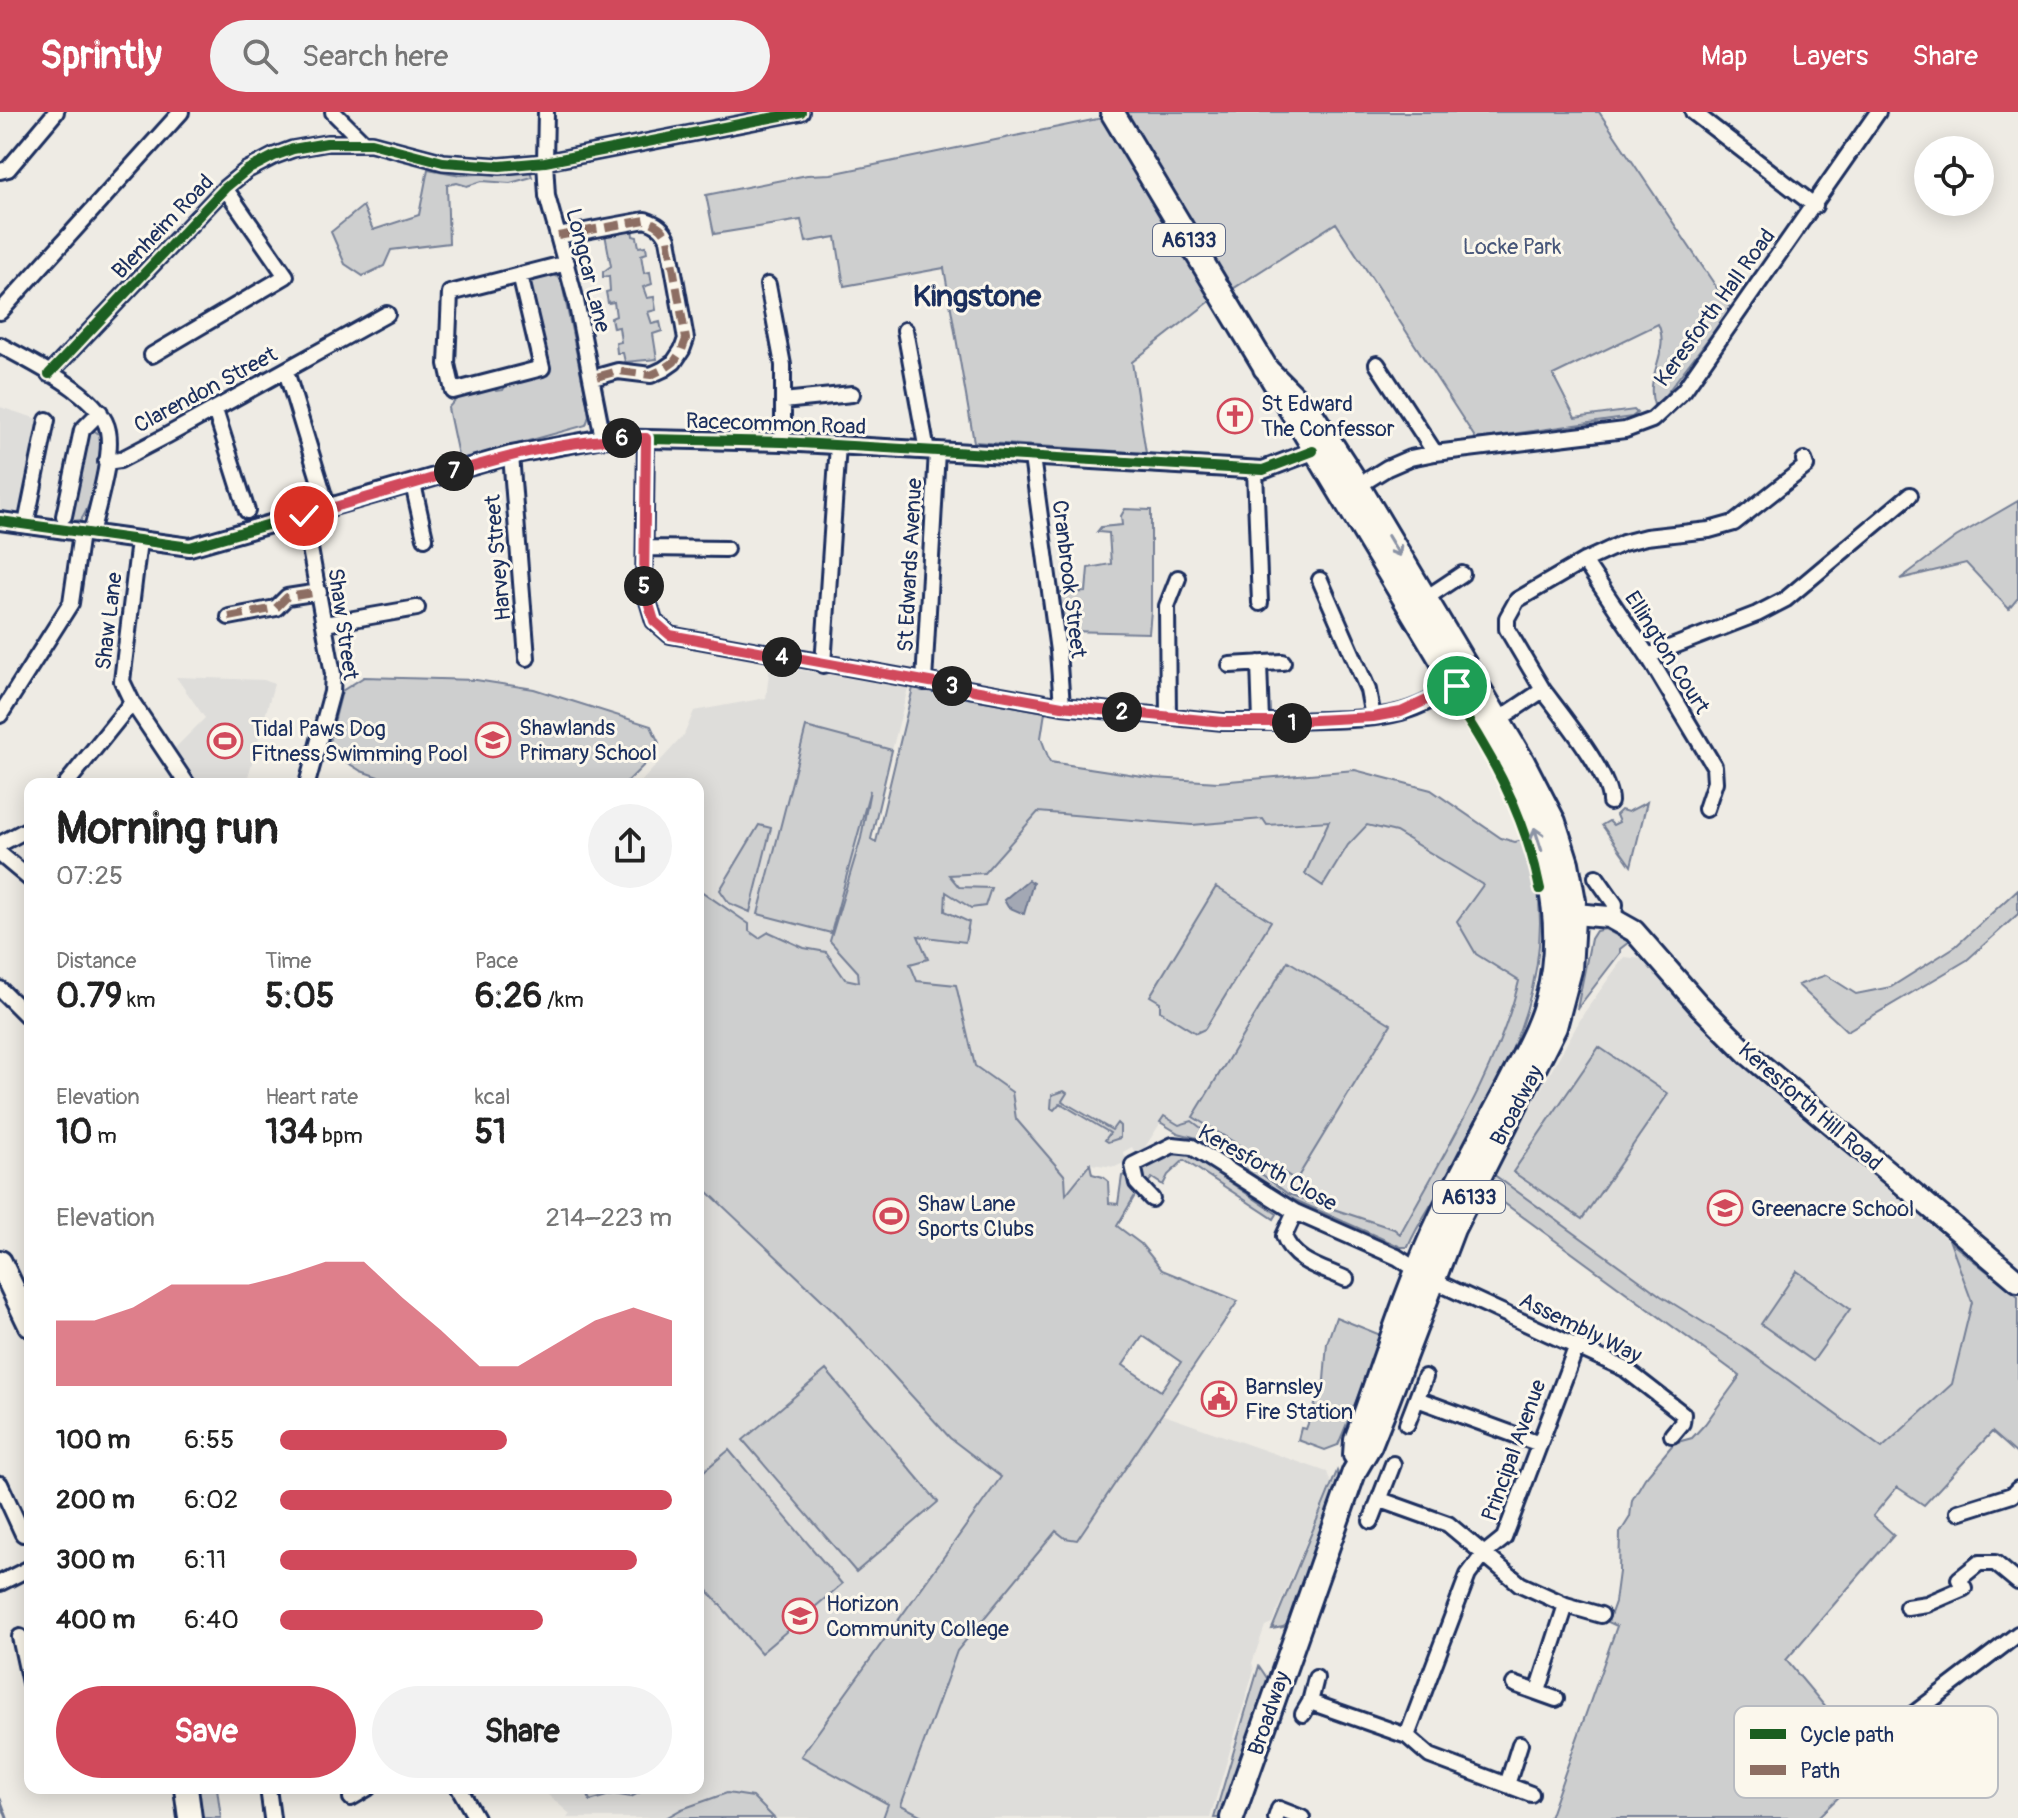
<!DOCTYPE html>
<meta charset="utf-8">
<style>
:root{--surface:#fff;--page:#f2f2f2;--text:#222;--muted:#767676;--accent:#d1495b}
body{margin:0;font-family:Pangolin,sans-serif;background:var(--page);color:var(--text);height:100vh;display:flex;flex-direction:column;font-size:30px;white-space:nowrap}
*{box-sizing:border-box;margin:0}
p{font-size:26px;color:var(--muted)}
.icon{flex:none;width:44px;height:44px;fill:none;stroke:currentColor;stroke-width:2;stroke-linecap:round;stroke-linejoin:round}
.map{position:relative;flex:1;overflow:hidden}
.panel{position:absolute;left:24px;top:666px;width:680px;height:1016px;display:flex;flex-direction:column;background:var(--surface);border-radius:16px;box-shadow:0 4px 20px #0003}
.panel>*{flex:none}
.buttons{position:absolute;left:1914px;top:24px;display:grid;gap:16px}
.buttons a{display:grid;place-items:center;width:80px;height:80px;border-radius:50%;background:var(--surface);box-shadow:0 4px 20px #0003;font-size:40px}
.pin{position:absolute;display:grid;place-items:center;width:68px;height:68px;color:#fff;margin:-34px;border:4px solid #fff;border-radius:50%;box-shadow:0 2px 8px #0007}
.km{position:absolute;width:40px;height:40px;margin:-20px;border-radius:50%;background:#222;color:#fff;font-size:22px;line-height:40px;text-align:center}
.round{display:grid;place-items:center;flex:none;width:84px;height:84px;border-radius:42px;background:var(--page)}
.headline{display:flex;align-items:center;justify-content:space-between;height:136px;padding:0 32px}
h1{font-size:44px;font-weight:800;line-height:60px}
.metrics{display:grid;grid-template-columns:repeat(3,1fr);gap:12px;height:136px;padding:8px 32px}
.metrics div{display:grid;align-content:center}
.metrics b{font-size:34px;font-weight:800}
.metrics small{font-size:22px;font-weight:400}
.metrics p{font-size:22px}
.chart{height:224px;padding:16px 32px}
.chart p{display:flex;justify-content:space-between}
.chart svg{width:100%;height:144px;margin-top:8px;fill:var(--accent);opacity:.7}
.primary-button{display:flex;gap:16px;margin-top:auto;padding:16px 32px}
.primary-button a{flex:1;height:92px;border-radius:48px;background:var(--accent);color:#fff;font-size:32px;font-weight:800;line-height:92px;text-align:center}
.primary-button a+a{background:var(--page);color:var(--text)}
ul{padding:0 32px;list-style:none;font-size:26px}
li{display:grid;grid-template-columns:128px 96px 1fr;align-items:center;height:60px}
li i{height:20px;border-radius:10px;background:var(--accent)}
header{display:flex;align-items:center;gap:48px;box-sizing:border-box;height:112px;padding:0 40px;background:var(--accent);color:#fff}
header strong{font-size:38px}
nav{display:flex;gap:44px;margin-inline-start:auto;font-size:28px}
.search{width:560px;height:72px;background:var(--page);display:flex;align-items:center;gap:20px;box-sizing:border-box;padding:0 28px;border-radius:44px;color:var(--muted);font-size:30px}
.map>svg:first-child{display:block}
</style>
<header>
<strong>Sprintly</strong>
<div class="search"><svg class="icon" aria-label="search" viewBox="0 0 24 24"><circle cx="10" cy="10" r="6"/><path d="M15 15l6 6"/></svg>Search here</div>
<nav><a>Map</a><a>Layers</a><a>Share</a></nav>
</header>
<div class="map">
<svg width="2018" height="1706" viewBox="0 0 2018 1706">
<rect width="100%" height="100%" fill="#eeebe4"/>
<filter id="ink" filterUnits="userSpaceOnUse"><feTurbulence type="fractalNoise" baseFrequency=".0125" numOctaves="2"/><feDisplacementMap in="SourceGraphic" scale="16" xChannelSelector="R" yChannelSelector="G"/><feConvolveMatrix kernelMatrix="1 2 1 2 8 2 1 2 1" color-interpolation-filters="sRGB"/></filter>
<g filter="url(#ink)">
<path fill="#deddda" d="M0 295 41 308 23 407 0 404Z
M770 553 908 576 887 658 873 663 861 726 830 829 859 860V870L845 867 826 840 804 836 770 820 759 826 749 819V812L698 777V672H639L684 623 694 599 766 586Z
M176 565 264 568 274 572 246 672H193L171 640 205 606Z
M1037 699 1192 713 1357 701 1396 720 1484 774 1476 842 1520 869 1513 897 1473 989 1399 1122 1288 1082 1192 1009 1179 1013 1165 1004 1145 1035 1146 1039 1137 1044 1132 1035 1123 1040 1128 1049 1115 1055 1090 1052 1066 1083 887 911 869 763 992 748Z
M1624 845 1642 847 1769 974 1950 1130 1972 1190 1952 1272 1882 1336 1743 1235 1661 1184 1493 1062 1584 901Z
M706 1079 838 1203 950 1326 1001 1365 801 1643 889 1692 883 1706H567L570 1702 540 1676H698V1087Z
M1161 1302 1327 1360 1331 1371 1272 1511 1265 1514 1252 1551 1254 1558 1210 1706H926L900 1693 957 1539 1056 1418 1077 1428Z"/>
<path fill="#cecfcf" stroke="#747f96" stroke-width="2" fill-rule="evenodd" d="M1124 0H1599L1731 197 1663 286 1654 293C1644 264 1671 240 1658 212L1553 263 1575 306 1634 298 1637 301 1632 305 1476 327 1336 111 1231 178Z
M1102 6 1213 187 1132 250 1146 341 974 330 944 156 844 174 836 125 806 130 801 108 714 122 706 83 807 63 831 62Z
M428 57 461 63 530 59 532 65 510 71 482 69 467 74 457 71 447 73 449 131 391 138 384 154 363 164 345 152 331 120 363 94 373 118 419 103Z
M632 117 633 124 637 125 639 135 646 134 647 141 641 143 644 161 650 160 652 172 643 175 647 186 654 185 656 198 648 200 652 212 660 210 662 219 653 222 657 247 625 250 623 241H617L616 231 621 230 619 215 613 216 611 206 616 204 614 190 608 191 606 180 610 179 609 164 603 165V160L611 154 605 122Z
M554 163 561 167 586 286 589 304 586 313 459 348 448 296 456 287 493 275 496 279 503 278 507 272 549 261 528 174 531 169Z
M93 318 102 324C98 350 96 386 81 408L74 409 70 406 88 321Z
M2018 389V486L2009 497 1966 451 1900 467 1956 425Z
M1125 397 1151 398V498L1149 521 1066 519 1059 481 1086 480 1088 456 1111 452 1109 421 1097 420 1101 415 1122 413 1121 404Z
M364 565 476 568 534 577 651 614 659 631 651 646 625 672H398L361 659 327 638 342 579Z
M913 576 1045 600 1041 626 1050 650 1155 666 1218 670 1355 658 1431 678 1501 726 1515 730 1526 727C1570 854 1503 964 1444 1071 1432 1093 1418 1111 1408 1135H1401L1286 1084 1197 1026 1178 1021 1160 1010 1164 1004 1179 1013 1192 1009 1288 1082 1394 1117 1400 1122C1444 1041 1497 959 1519 869L1476 842 1457 809 1483 773 1396 720 1367 713 1348 733 1323 774 1305 762 1329 709 1267 713 1263 707 1192 713 1038 700 984 761 949 763 959 775 991 776 985 794 971 796 946 780 945 799 969 810 965 830 918 824 928 847 910 852 917 869 956 873 975 954 1012 980 1016 1007 1065 1064 1066 1082 1090 1052 1092 1062 1103 1065 1108 1069 1109 1091 1118 1092 1122 1064 1127 1062 1129 1071 1137 1080 1117 1114 1141 1132 1162 1158 1238 1189 1077 1428 1065 1426 1056 1419 957 1539 901 1693 926 1706H883L888 1692 801 1644 1001 1365 950 1326 838 1203 707 1079 698 1087V777L749 812V819L759 826 769 820 804 836 826 840 845 867 859 870 858 860 830 829 861 726 870 678 831 821 758 802 806 615 892 638 871 727 876 730ZM1143 1224 1181 1250 1161 1279 1123 1253Z
M1647 690 1631 754 1602 713 1609 709 1613 713 1619 710 1616 703 1621 698 1628 700Z
M759 713 771 716 750 800 729 791 720 778Z
M1216 775 1271 809 1205 917 1196 921 1160 899V890L1150 884Z
M2018 777V802L1967 848 1847 919 1798 873 1826 863 1856 882 1891 875 1956 834Z
M1605 817 1629 830 1620 837V841L1577 897 1591 827 1596 819Z
M1288 849 1391 912 1296 1068 1193 1005Z
M1599 935 1668 982 1582 1107 1513 1060Z
M1064 979 1067 981 1062 989 1112 1018 1117 1011 1120 1014V1026L1108 1030 1105 1028 1110 1021 1060 991 1054 998 1051 996 1052 983Z
M1173 1041 1188 1042 1277 1102 1274 1107 1184 1048 1168 1063 1163 1073 1152 1066 1145 1075 1140 1057Z
M1493 1062 1661 1184 1743 1235 1882 1336 1952 1272 1972 1190 1950 1130 2018 1184V1343L1992 1320 1924 1393 1897 1375 1873 1404 1894 1423 1786 1548 1873 1652 1817 1706H1549L1617 1514 1608 1510 1615 1490 1619 1460 1620 1421 1630 1405 1632 1388 1645 1366 1674 1331 1692 1326 1705 1312 1740 1264 1485 1077Z
M1797 1159 1850 1197 1813 1249 1761 1212Z
M1336 1205 1383 1224 1338 1333 1325 1338 1298 1328 1301 1316 1306 1317 1324 1268 1327 1231Z
M826 1258 938 1390 856 1460 743 1328Z
M729 1338 842 1472 761 1541 698 1467V1364Z
M1337 1359 1340 1368 1294 1508 1283 1515 1272 1517Z
M1259 1554 1269 1569 1225 1706H1214Z
M198 1676H217L221 1706H202Z
M596 1676H648L631 1685 613 1682 590 1689 587 1680Z
M727 1681 753 1685 774 1706H666L682 1697Z"/>
<path fill="#a3a8b4" stroke="#6d7892" stroke-width="2" d="M1028 768 1033 771 1024 802 1008 795 1004 788Z"/>
<g fill="none" stroke-linecap="round" stroke-linejoin="round">
<path stroke="#6d7892" stroke-width="3" d="M0 1687 7 1706"/>
<g stroke="#1b2f5e" stroke-width="20">
<path id="minor" d="M333 0 364 31
M546 0 545 50 547 84 576 189 603 326
M1693 0 1815 94
M0 59 8 57 56 0
M558 124 645 108C657 112 663 116 668 127L686 227 682 238 674 250 664 257 651 263 618 259 593 266
M520 163 542 256 453 279 447 252 450 181 567 151
M768 173 783 253V330
M0 200 181 0
M905 218 927 339
M0 233C30 250 102 283 108 319 113 344 97 395 91 422
M152 243 286 164 225 76
M1377 252 1435 341
M286 259 328 397
M49 262 225 76 247 58 274 44 293 37 327 31H371L443 50 500 54 545 50 801 0
M783 289 852 282
M215 298 247 399
M646 326 644 476 654 509 670 523 1062 594 1223 610H1284
M511 343 527 546
M1032 345 1058 539 1062 594
M106 350 120 348 166 324 387 202
M1255 358 1260 491
M413 372 425 426
M1358 374 1387 356 1410 346 1435 341 1625 318 1652 308 1684 278 1878 0
M64 404 82 318 100 300
M304 404 333 562 332 580 307 672
M26 412 47 308
M139 429 122 569 132 590 187 672
M646 436 726 437
M1584 449 1648 544 1714 654 1715 670 1706 697
M1320 468 1368 578 1373 605
M1426 486 1462 462
M229 505 276 496 287 485 319 480
M325 512 417 496
M1648 544 1757 502 1786 487 1910 383
M1259 551 1261 610
M823 553 838 333
M1230 553 1283 550
M924 570 937 339
M1543 578C1560 601 1611 663 1610 690
M0 603 71 491 81 421
M1168 605 1167 494 1178 466
M1295 609C1330 607 1367 609 1401 600 1423 594 1443 582 1462 571
M1492 612 1543 578 1507 517V506L1517 488 1584 449 1623 431 1646 425 1709 418 1734 411 1806 354 1804 348
M66 672 132 590
M0 732 30 716
M0 742 30 767
M1596 765 1615 792 1614 808
M0 877 30 907
M1152 1087 1137 1071 1133 1053 1173 1033 1192 1035 1295 1100 1397 1145 1432 1168 1625 1257 1683 1302 1682 1311 1672 1323
M1295 1100 1284 1124C1293 1150 1322 1156 1346 1167
M1417 1287 1537 1331
M1407 1312 1425 1265
M0 1372 23 1422
M1381 1388 1448 1412 1520 1472 1566 1493 1601 1503
M1958 1400 2012 1383 2018 1377
M1371 1409 1393 1352
M0 1471 30 1456
M1907 1495 1927 1492 1964 1476 1959 1467 1979 1451H1995L2018 1470
M20 1525 30 1571
M1514 1572 1556 1587
M1538 1579 1566 1493
M1310 1590 1407 1624 1430 1644 1531 1682
M1303 1602 1310 1590 1316 1566
M1407 1624 1468 1463 1483 1443 1504 1426 1576 1236
M1869 1636 2018 1522
M1507 1673 1520 1632
M268 1676 272 1706
M459 1676 476 1706
M351 1686 368 1676
M1276 1706 1279 1697 1302 1706"/>
</g>
<g stroke="#1b2f5e" stroke-width="22">
<path id="tertiary" d="M0 409 190 435 511 343 603 326 783 330 1263 358 1313 339"/>
</g>
<g stroke="#1b2f5e" stroke-width="26">
<path id="secondary" d="M1575 802 1609 805 1634 819 1699 893 1748 942 2018 1169"/>
</g>
<g stroke="#1b2f5e" stroke-width="28">
<path id="trunk" d="M1112 0 1505 654C1544 727 1569 805 1547 887 1540 915 1525 940 1513 965 1489 1012 1462 1058 1440 1106 1406 1177 1383 1254 1356 1328L1355 1343
M0 1150 30 1213
M186 1676 190 1706
M1232 1706 1354 1360 1370 1333 1384 1298 1453 1117 1555 915 1570 858 1574 789 1567 751 1554 710 1523 650 1354 367 1313 304 1265 256"/>
</g>
<use href="#minor" stroke="#fbf7ec" stroke-width="14"/>
<use href="#tertiary" stroke="#fbf7ec" stroke-width="16"/>
<use href="#secondary" stroke="#fbf7ec" stroke-width="20"/>
<use href="#trunk" stroke="#fbf7ec" stroke-width="22"/>
<path stroke="#8d6e63" stroke-width="8" stroke-dasharray="16 8" stroke-linecap="butt" d="M558 124 645 108C657 112 663 116 668 127L686 227 682 238 674 250 664 257 651 263 618 259 593 266
M229 505 276 496 287 485 319 480"/>
<g stroke="#fbf7ec" stroke-width="15">
<path id="cycleway" d="M49 262 225 76 247 58 274 44 293 37 327 31H371L443 50 500 54 545 50 801 0
M646 326 644 476 654 509 670 523 1062 594 1223 610 1292 612 1295 609C1352 606 1393 608 1445 581 1461 596 1471 612 1482 631 1510 678 1530 724 1540 777
M0 409 190 435 511 343 603 326 783 330 1263 358 1313 339"/>
</g>
<use href="#cycleway" stroke="#1b5e20" stroke-width="10"/>
</g>
<defs><path id="oneway-shaft" d="M-6 0H5M1.5-3L5.5 0L1.5 3" fill="none" stroke-width="1.6" stroke-linecap="round" stroke-linejoin="round" transform="scale(2)"/></defs>
<g stroke="#8b93a5">
<use href="#oneway-shaft" transform="translate(1394 434) rotate(59)"/>
<use href="#oneway-shaft" transform="translate(1538 727) rotate(-108)"/>
</g>
</g>
<g fill="none" stroke-linecap="round" stroke-linejoin="round" filter="url(#ink)">
<g stroke="#fff" stroke-width="16">
<path id="route" d="M304 404C344 392 383 381 423 369 499 346 566 326 646 326L644 476 654 509 670 523 1062 594 1223 610H1284L1292 612 1295 609 1373 605 1401 600 1457 574"/>
</g>
<use href="#route" stroke="#d1495b" stroke-width="10"/>
</g>
<defs>
<g id="church-ring" transform="scale(1.8)"><circle r="9.5" fill="#fbf7ec" stroke="#d1495b" stroke-width="1.5"/><path d="M-1.2-6h2.4v3.5h3.3v2.4h-3.3V6h-2.4V-.1h-3.3v-2.4h3.3Z" fill="#d1495b"/></g>
<g id="school-ring" transform="scale(1.8)"><circle r="9.5" fill="#fbf7ec" stroke="#d1495b" stroke-width="1.5"/><path d="M0-5L7-2L0 1L-7-2ZM-4 1L0 2.5L4 1V4Q0 6-4 4Z" fill="#d1495b"/></g>
<g id="stadium-ring" transform="scale(1.8)"><circle r="9.5" fill="#fbf7ec" stroke="#d1495b" stroke-width="1.5"/><path d="M0-5a6.5 5 0 1 0 0 10a6.5 5 0 1 0 0-10ZM-3.5-1.8h7v3.6h-7Z" fill="#d1495b"/></g>
<g id="civic-ring" transform="scale(1.8)"><circle r="9.5" fill="#fbf7ec" stroke="#d1495b" stroke-width="1.5"/><path d="M-.6-6.5H3V-4.5H.6V-3L4-1V1h2V6H-6V1h2V-1L-.6-3ZM-1.2 2.5V6h2.4V2.5Z" fill="#d1495b"/></g>
</defs>
<g fill-rule="evenodd">
<use href="#church-ring" x="1235" y="304"/>
<use href="#school-ring" x="493" y="628"/>
<use href="#stadium-ring" x="225" y="629"/>
<use href="#school-ring" x="1725" y="1096"/>
<use href="#stadium-ring" x="891" y="1104"/>
<use href="#civic-ring" x="1219" y="1287"/>
<use href="#school-ring" x="800" y="1504"/>
</g>
<g text-anchor="middle" stroke-width="6" stroke-linejoin="round" paint-order="stroke">
<g fill="#fbf7ec" stroke="#5e6b89" stroke-width="2">
<rect x="1153" y="112" width="72" height="32" rx="6"/>
<rect x="1433" y="1069" width="72" height="32" rx="6"/>
</g>
<g font-size="20" font-weight="bold" fill="#1b2f5e">
<text x="1189" y="135">A6133</text>
<text x="1469" y="1092">A6133</text>
</g>
<g font-size="22" fill="#1b2f5e" stroke="#fbf7ec">
<text transform="translate(162 114) rotate(-46)" y="8">Blenheim Road</text>
<text transform="translate(589 158) rotate(76)" y="8">Longcar Lane</text>
<text transform="translate(1714 195) rotate(-54)" y="8">Keresforth Hall Road</text>
<text transform="translate(205 277) rotate(-28)" y="8">Clarendon Street</text>
<text transform="translate(776 311) rotate(2)" y="8">Racecommon Road</text>
<text transform="translate(497 446) rotate(-95)" y="8">Harvey Street</text>
<text transform="translate(909 453) rotate(-87)" y="8">St Edwards Avenue</text>
<text transform="translate(1070 467) rotate(83)" y="8">Cranbrook Street</text>
<text transform="translate(108 509) rotate(-83)" y="8">Shaw Lane</text>
<text transform="translate(344 512) rotate(82)" y="8">Shaw Street</text>
<text transform="translate(1668 540) rotate(58)" y="8">Ellington Court</text>
<text transform="translate(1516 993) rotate(-62)" y="8">Broadway</text>
<text transform="translate(1811 994) rotate(41)" y="8">Keresforth Hill Road</text>
<text transform="translate(1268 1055) rotate(29)" y="8">Keresforth Close</text>
<text transform="translate(1581 1215) rotate(26)" y="8">Assembly Way</text>
<text transform="translate(1513 1338) rotate(-70)" y="8">Principal Avenue</text>
<text transform="translate(1268 1601) rotate(-71)" y="8">Broadway</text>
</g>
<g font-size="22" fill="#48577a" stroke="#fbf7ec">
<text x="1512" y="142">Locke Park</text>
</g>
<g font-size="22" fill="#1b2f5e" stroke="#fbf7ec" text-anchor="start">
<text x="1261" y="299">St Edward<tspan x="1261" dy="25">The Confessor</tspan></text>
<text x="519" y="623">Shawlands<tspan x="519" dy="25">Primary School</tspan></text>
<text x="251" y="624">Tidal Paws Dog<tspan x="251" dy="25">Fitness Swimming Pool</tspan></text>
<text x="917" y="1099">Shaw Lane<tspan x="917" dy="25">Sports Clubs</tspan></text>
<text x="1751" y="1104">Greenacre School</text>
<text x="1245" y="1282">Barnsley<tspan x="1245" dy="25">Fire Station</tspan></text>
<text x="826" y="1499">Horizon<tspan x="826" dy="25">Community College</tspan></text>
</g>
<g font-size="30" font-weight="bold" fill="#1b2f5e" stroke="#fbf7ec">
<text x="977" y="194">Kingstone</text>
</g>
</g>
<rect x="1734" y="1594" width="264" height="92" rx="12" fill="#fbf7ec" stroke="#b8bbc1" stroke-width="2"/>
<rect x="1750" y="1617" width="36" height="10" fill="#1b5e20"/>
<rect x="1750" y="1653" width="36" height="10" fill="#8d6e63"/>
<g font-size="22" fill="#1b2f5e">
<text x="1800" y="1630">Cycle path</text>
<text x="1800" y="1666">Path</text>
</g>
</svg>
<div class="buttons">
<a><svg class="icon" aria-label="locate" viewBox="0 0 24 24"><circle cx="12" cy="12" r="6"/><path d="M12 2v4M12 18v4M2 12h4M18 12h4"/></svg></a>
</div>
<div class="pin" style="left:1457px;top:574px;background:#1e9e55"><svg class="icon" aria-label="arrive" viewBox="0 0 24 24"><path d="M6 21V4h12l-3 4 3 4H6"/></svg></div>
<div class="pin" style="left:304px;top:404px;background:#d93025"><svg class="icon" aria-label="check" viewBox="0 0 24 24"><path d="M5 12l5 5 9-10"/></svg></div>
<b class="km" style="left:1292px;top:611px">1</b>
<b class="km" style="left:1122px;top:600px">2</b>
<b class="km" style="left:952px;top:574px">3</b>
<b class="km" style="left:782px;top:545px">4</b>
<b class="km" style="left:644px;top:474px">5</b>
<b class="km" style="left:622px;top:326px">6</b>
<b class="km" style="left:454px;top:359px">7</b>
<section class="panel">
<div class="headline"><div><h1>Morning run</h1><p>07:25</p></div><a class="round"><svg class="icon" aria-label="share" viewBox="0 0 24 24"><path d="M12 15V3M7 8l5-5 5 5M5 13v7h14v-7"/></svg></a></div>
<div class="metrics">
<div><p>Distance</p><b>0.79<small> km</small></b></div>
<div><p>Time</p><b>5:05</b></div>
<div><p>Pace</p><b>6:26<small> /km</small></b></div>
</div>
<div class="metrics">
<div><p>Elevation</p><b>10<small> m</small></b></div>
<div><p>Heart rate</p><b>134<small> bpm</small></b></div>
<div><p>kcal</p><b>51</b></div>
</div>
<div class="chart"><p><span>Elevation</span>214–223 m</p>
<svg viewBox="0 0 160 44" preserveAspectRatio="none"><path d="M0 44V24L10 24L20 20L30 13L40 13L50 13L60 10L70 6L80 6L90 17L100 27L110 38L120 38L130 31L140 24L150 20L160 24V44z"/></svg>
</div>
<ul>
<li><b>100 m</b>6:55<i style="width:58%"></i></li>
<li><b>200 m</b>6:02<i style="width:100%"></i></li>
<li><b>300 m</b>6:11<i style="width:91%"></i></li>
<li><b>400 m</b>6:40<i style="width:67%"></i></li>
</ul>
<div class="primary-button"><a>Save</a><a>Share</a></div>
</section>
</div>
